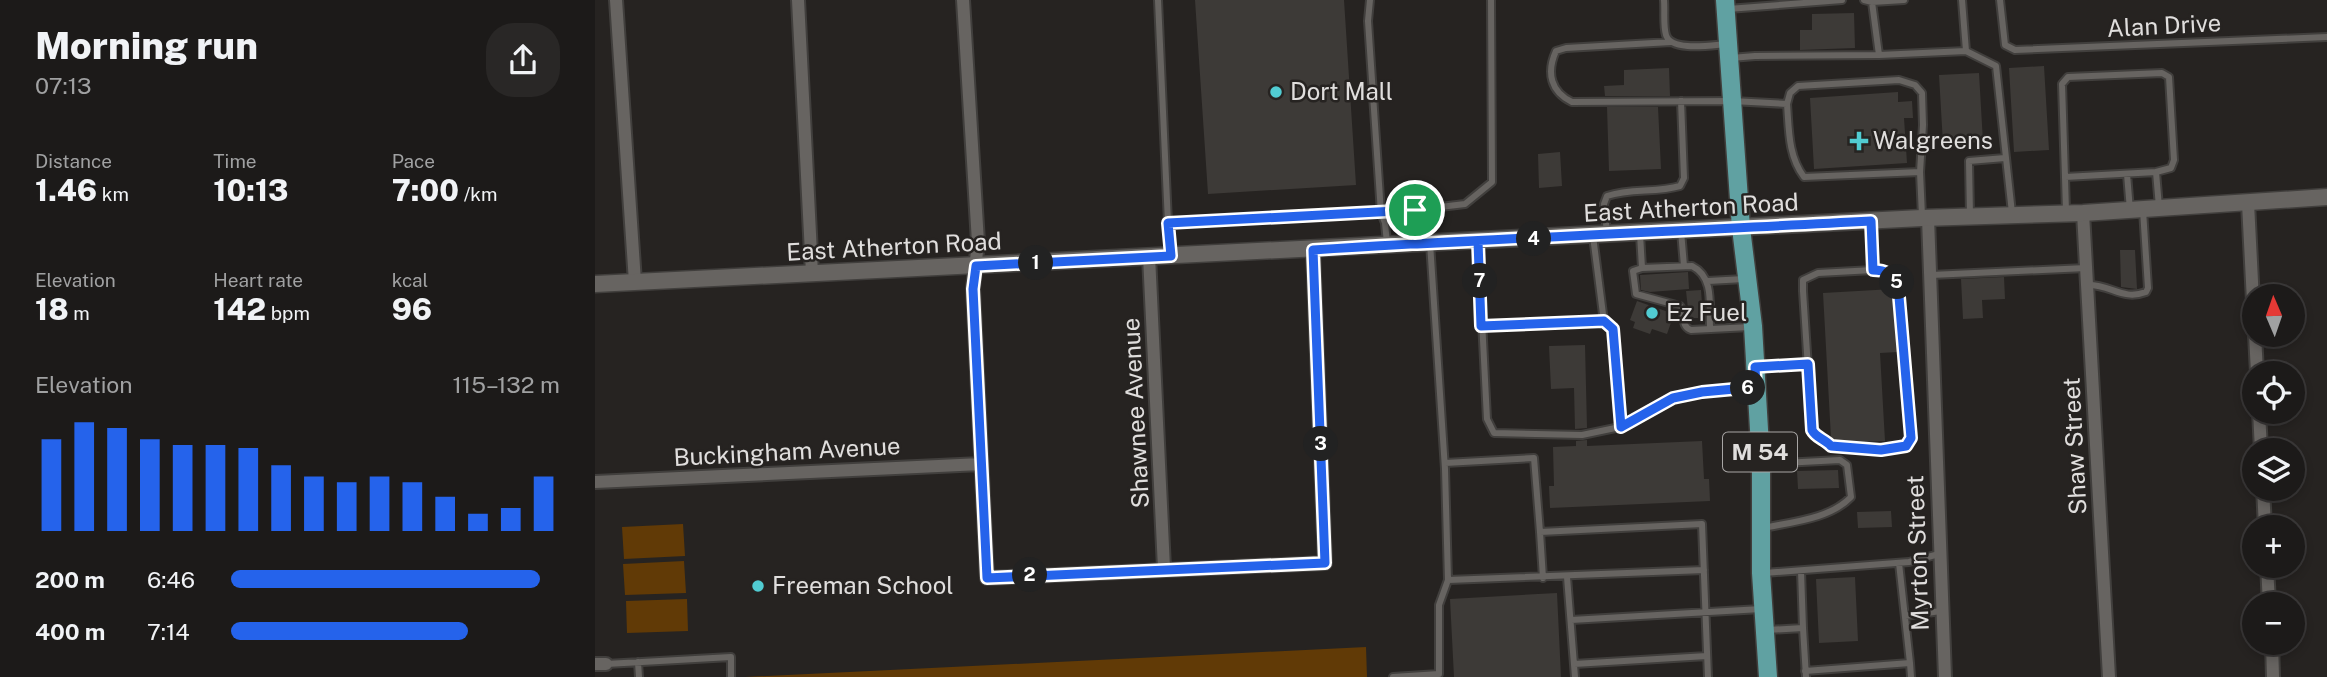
<!DOCTYPE html>
<meta charset="utf-8">
<style>
:root{--surface:#1c1a19;--page:#292726;--text:#f1f3f6;--muted:#a0a1a2;--line:#3a3838;--accent:#2563eb}
body{margin:0;font-family:"Public Sans",sans-serif;background:var(--page);color:var(--text);height:100vh;display:flex;flex-direction:column;font-size:26px;white-space:nowrap}
*{box-sizing:border-box;margin:0}
p{font-size:23px;color:var(--muted)}
.icon{flex:none;width:38px;height:38px;fill:none;stroke:currentColor;stroke-width:2;stroke-linecap:round;stroke-linejoin:round}
.map{position:relative;flex:1;overflow:hidden}
.side{display:flex;flex-direction:column;background:var(--surface);width:595px}
.side>*{flex:none}
.needle{width:46px;rotate:358deg}
.tools{position:absolute;left:1647px;top:284px;display:grid;gap:14px}
.tools a{display:grid;place-items:center;width:63px;height:63px;border-radius:50%;background:var(--surface);box-shadow:0 4px 10px #0003,0 0 0 2px var(--line);font-size:35px}
.pin{position:absolute;display:grid;place-items:center;width:60px;height:60px;color:#fff;margin:-30px;border:4px solid #fff;border-radius:50%;box-shadow:0 2px 7px #0007}
.km{position:absolute;width:35px;height:35px;margin:-18px;border-radius:50%;background:#222;color:#fff;font-size:19px;line-height:35px;text-align:center}
.round{display:grid;place-items:center;flex:none;width:74px;height:74px;border-radius:28px;background:var(--page)}
.summary{display:flex;align-items:center;justify-content:space-between;height:119px;padding:0 35px}
h1{font-size:38px;font-weight:800;line-height:52px}
.figures{display:grid;grid-template-columns:repeat(3,1fr);gap:10px;height:119px;padding:7px 35px}
.figures div{display:grid;align-content:center}
.figures b{font-size:30px;font-weight:800}
.figures small{font-size:19px;font-weight:400}
.figures p{font-size:19px}
.chart{height:196px;padding:14px 35px}
.chart p{display:flex;justify-content:space-between}
.chart svg{width:100%;height:126px;margin-top:7px;stroke:var(--accent);stroke-width:6}
ul{padding:0 35px;list-style:none;font-size:23px}
li{display:grid;grid-template-columns:112px 84px 1fr;align-items:center;height:52px}
li i{height:18px;border-radius:9px;background:var(--accent)}
main{display:flex;flex:1;min-height:0}
.map>svg:first-child{display:block}
</style>
<main>
<section class="side">
<div class="summary"><div><h1>Morning run</h1><p>07:13</p></div><a class="round"><svg class="icon" aria-label="share" viewBox="0 0 24 24"><path d="M12 15V3M7 8l5-5 5 5M5 13v7h14v-7"/></svg></a></div>
<div class="figures">
<div><p>Distance</p><b>1.46<small> km</small></b></div>
<div><p>Time</p><b>10:13</b></div>
<div><p>Pace</p><b>7:00<small> /km</small></b></div>
</div>
<div class="figures">
<div><p>Elevation</p><b>18<small> m</small></b></div>
<div><p>Heart rate</p><b>142<small> bpm</small></b></div>
<div><p>kcal</p><b>96</b></div>
</div>
<div class="chart"><p><span>Elevation</span>115–132 m</p>
<svg viewBox="0 0 160 44" preserveAspectRatio="none"><path d="M5 44V12M15 44V6M25 44V8M35 44V12M45 44V14M55 44V14M65 44V15M75 44V21M85 44V25M95 44V27M105 44V25M115 44V27M125 44V32M135 44V38M145 44V36M155 44V25"/></svg>
</div>
<ul>
<li><b>200 m</b>6:46<i style="width:94%"></i></li>
<li><b>400 m</b>7:14<i style="width:72%"></i></li>
</ul>
</section>
<div class="map">
<svg width="1732" height="677" viewBox="0 0 1732 677">
<rect width="100%" height="100%" fill="#262321"/>
<path fill="#613a06" d="M88 524 90 556 29 559 27 527Z
M89 561 91 593 30 595 28 564Z
M92 599 93 631 32 633 31 601Z
M771 647 772 677H150Z"/>
<path fill="#3d3a37" d="M600 0H749L761 185 613 194Z
M1259 13 1260 48 1205 50V30H1217V14Z
M1449 66 1454 150 1419 152 1414 68Z
M1074 68 1075 96H1010L1009 86 1029 85V70Z
M1384 73 1388 142 1348 144 1344 75Z
M1303 92V102L1317 101 1318 118H1309L1312 163 1219 169 1215 98Z
M1012 107H1063L1066 169 1014 171Z
M965 152 967 186 944 188 943 154Z
M1525 250H1540L1542 289 1526 287Z
M1093 272 1094 289 1055 292 1046 290 1045 275Z
M1409 277 1410 299 1387 300 1388 318 1368 319 1366 279Z
M1298 289 1303 352 1285 353 1290 441 1266 442 1238 440 1236 438 1228 293Z
M1106 290 1108 318H1094L1091 291Z
M1042 301 1079 314 1072 334 1057 329 1055 334 1038 328 1040 322 1035 320Z
M990 345 992 428 980 429 979 388 956 389 954 346Z
M992 440V446L1107 441 1109 479H1114L1115 501 955 508 954 486H959L958 447 981 446V441Z
M1243 470 1244 488 1203 489 1202 471Z
M1296 511 1297 527 1263 528 1262 512Z
M1260 577 1263 641 1224 643 1221 579Z
M962 593 966 677H859L855 599Z"/>
<g fill="none" stroke-linecap="round" stroke-linejoin="round">
<g stroke="#413f3d" stroke-width="10">
<path id="service" d="M563 0 573 223 820 210 822 241
M775 0 773 21 786 213 790 223 792 243
M1069 0C1070 11 1068 25 1071 35 1076 52 1117 45 1131 44
M1269 0 1277 2 1309 0
M1367 0 1371 51 1401 66 1417 213
M1405 0 1410 45 1420 50 1732 37
M1277 2 1284 55
M1133 9 1247 0
M1076 42 971 48 961 51C951 73 956 92 977 102L1137 101 1192 104C1194 129 1193 156 1209 177L1325 172 1328 125 1327 93 1320 85 1304 80 1203 86 1195 93 1192 104
M1136 58 1160 56 1284 55 1371 51
M1325 172 1327 216
M1532 174 1535 210
M1470 177 1467 84 1473 77 1567 73 1574 77 1579 160 1576 168 1561 172
M820 210 870 204 897 182 896 0
M1471 212 1470 177 1561 172 1564 207
M1375 216 1374 161 1410 158
M573 223 576 253
M1276 223 1278 270 1223 273 1208 280V291L1217 430C1221 438 1230 439 1236 445L1286 450 1311 446 1316 438 1303 285C1297 274 1291 270 1278 270
M1086 231 1089 266
M1012 233 1009 204 1012 196C1036 188 1061 193 1085 186L1089 178 1086 101
M1045 234 1047 268
M998 236 1009 322
M883 241 892 419 899 433 987 435 1025 427 1078 398 1107 392 1160 387
M835 243 850 469 853 580 1109 570
M1336 275 1491 268
M1113 281 1149 279
M1492 285C1516 284 1527 301 1551 292L1553 288 1548 210
M886 326 1009 322 1018 329 1025 427
M1115 329C1114 307 1120 277 1097 266L1047 268 1038 271 1041 294 1085 306C1092 314 1084 325 1096 330L1155 327
M1162 367 1213 364
M850 463 939 458 945 532
M1168 464 1245 460 1252 465 1256 497C1235 519 1197 522 1168 528
M1206 571 1208 628
M1169 573 1314 562 1344 554
M972 577 980 677
M948 578 945 532 1107 524 1113 677
M1310 616 1346 611
M976 620 1166 609
M1172 630 1208 628 1211 677
M43 662 44 677
M1315 663 1316 677
M11 664 136 657V677
M979 664 1112 656
M1210 671 1315 663 1304 563
M798 677 844 674V605L853 580"/>
</g>
<g stroke="#413f3d" stroke-width="16">
<path id="minor" d="M21 0 40 282
M203 0 217 273
M368 0 383 242 378 288 392 578 730 563 718 250
M1653 203 1659 321
M1488 213 1514 677
M1333 218 1350 677
M554 256 569 568
M1660 334 1662 373
M1664 411 1666 450
M0 482 386 464
M1668 488 1670 527
M1672 565 1674 604
M1677 642 1678 677
M0 664H11"/>
</g>
<g stroke="#413f3d" stroke-width="19">
<path id="tertiary" d="M0 284 1327 218 1488 213 1732 197"/>
</g>
<g stroke="#413f3d" stroke-width="21">
<path id="primary" d="M1130 0 1146 228 1158 326 1166 464V573L1173 677"/>
</g>
<use href="#service" stroke="#676461" stroke-width="6"/>
<use href="#minor" stroke="#676461" stroke-width="12"/>
<use href="#tertiary" stroke="#676461" stroke-width="16"/>
<use href="#primary" stroke="#60a1a2" stroke-width="18"/>
</g>
<g fill="none" stroke-linecap="round" stroke-linejoin="round">
<g stroke="#fff" stroke-width="14">
<path id="route" d="M820 210 573 223 576 256 381 266 378 289 392 578 730 563 718 250C904 238 1090 231 1276 221L1278 270C1291 270 1297 274 1303 285L1316 438 1311 446 1286 450 1236 446C1230 439 1221 438 1217 430L1213 364 1160 367 1161 387 1107 392 1078 398 1026 427 1018 329 1009 321 886 326 883 241 822 244 820 210"/>
</g>
<use href="#route" stroke="#2563eb" stroke-width="9"/>
</g>
<g fill="#51ccd2" stroke="#262321" stroke-width="2.5">
<circle cx="681" cy="92" r="7"/>
<path d="M1260.5 130.5h7v7h7v7h-7v7h-7v-7h-7v-7h7z"/>
<circle cx="1057" cy="313" r="7"/>
<circle cx="163" cy="586" r="7"/>
</g>
<g text-anchor="middle" stroke-width="5" stroke-linejoin="round" paint-order="stroke">
<rect fill="#262321" stroke="#a8a6a5" stroke-width="2" x="1128" y="432.5" width="74" height="39" rx="5"/>
<g font-size="23" font-weight="bold" fill="#e0dedd">
<text x="1165" y="460">M 54</text>
</g>
<g font-size="24" fill="#e0dedd" stroke="#262321">
<text transform="translate(1569 26) rotate(-3)" y="8">Alan Drive</text>
<text transform="translate(1096 208) rotate(-3)" y="8">East Atherton Road</text>
<text transform="translate(299 247) rotate(-3)" y="8">East Atherton Road</text>
<text transform="translate(541 413) rotate(-93)" y="8">Shawnee Avenue</text>
<text transform="translate(1480 446) rotate(-93)" y="8">Shaw Street</text>
<text transform="translate(192 452) rotate(-3)" y="8">Buckingham Avenue</text>
<text transform="translate(1323 553) rotate(-92)" y="8">Myrton Street</text>
</g>
<g font-size="24" fill="#e0dedd" stroke="#262321" text-anchor="start">
<text x="695" y="100">Dort Mall</text>
<text x="1278" y="149">Walgreens</text>
<text x="1071" y="321">Ez Fuel</text>
<text x="177" y="594">Freeman School</text>
</g>
</g>
</svg>
<div class="tools">
<a><svg class="needle" viewBox="-14 -14 28 28"><path d="M0-13l5 13h-10z" fill="#e53935"/><path d="M0 13l5-13h-10z" fill="#a0a1a2"/></svg></a>
<a><svg class="icon" aria-label="locate" viewBox="0 0 24 24"><circle cx="12" cy="12" r="6"/><path d="M12 2v4M12 18v4M2 12h4M18 12h4"/></svg></a>
<a><svg class="icon" aria-label="layers" viewBox="0 0 24 24"><path d="M12 4l9 5-9 5-9-5zM3 14l9 5 9-5"/></svg></a>
<a>+</a>
<a>−</a>
</div>
<div class="pin" style="left:820px;top:210px;background:#1e9e55"><svg class="icon" aria-label="arrive" viewBox="0 0 24 24"><path d="M6 21V4h12l-3 4 3 4H6"/></svg></div>
<b class="km" style="left:441px;top:263px">1</b>
<b class="km" style="left:435px;top:575px">2</b>
<b class="km" style="left:726px;top:444px">3</b>
<b class="km" style="left:939px;top:239px">4</b>
<b class="km" style="left:1302px;top:282px">5</b>
<b class="km" style="left:1153px;top:388px">6</b>
<b class="km" style="left:885px;top:281px">7</b>
</div>
</main>
